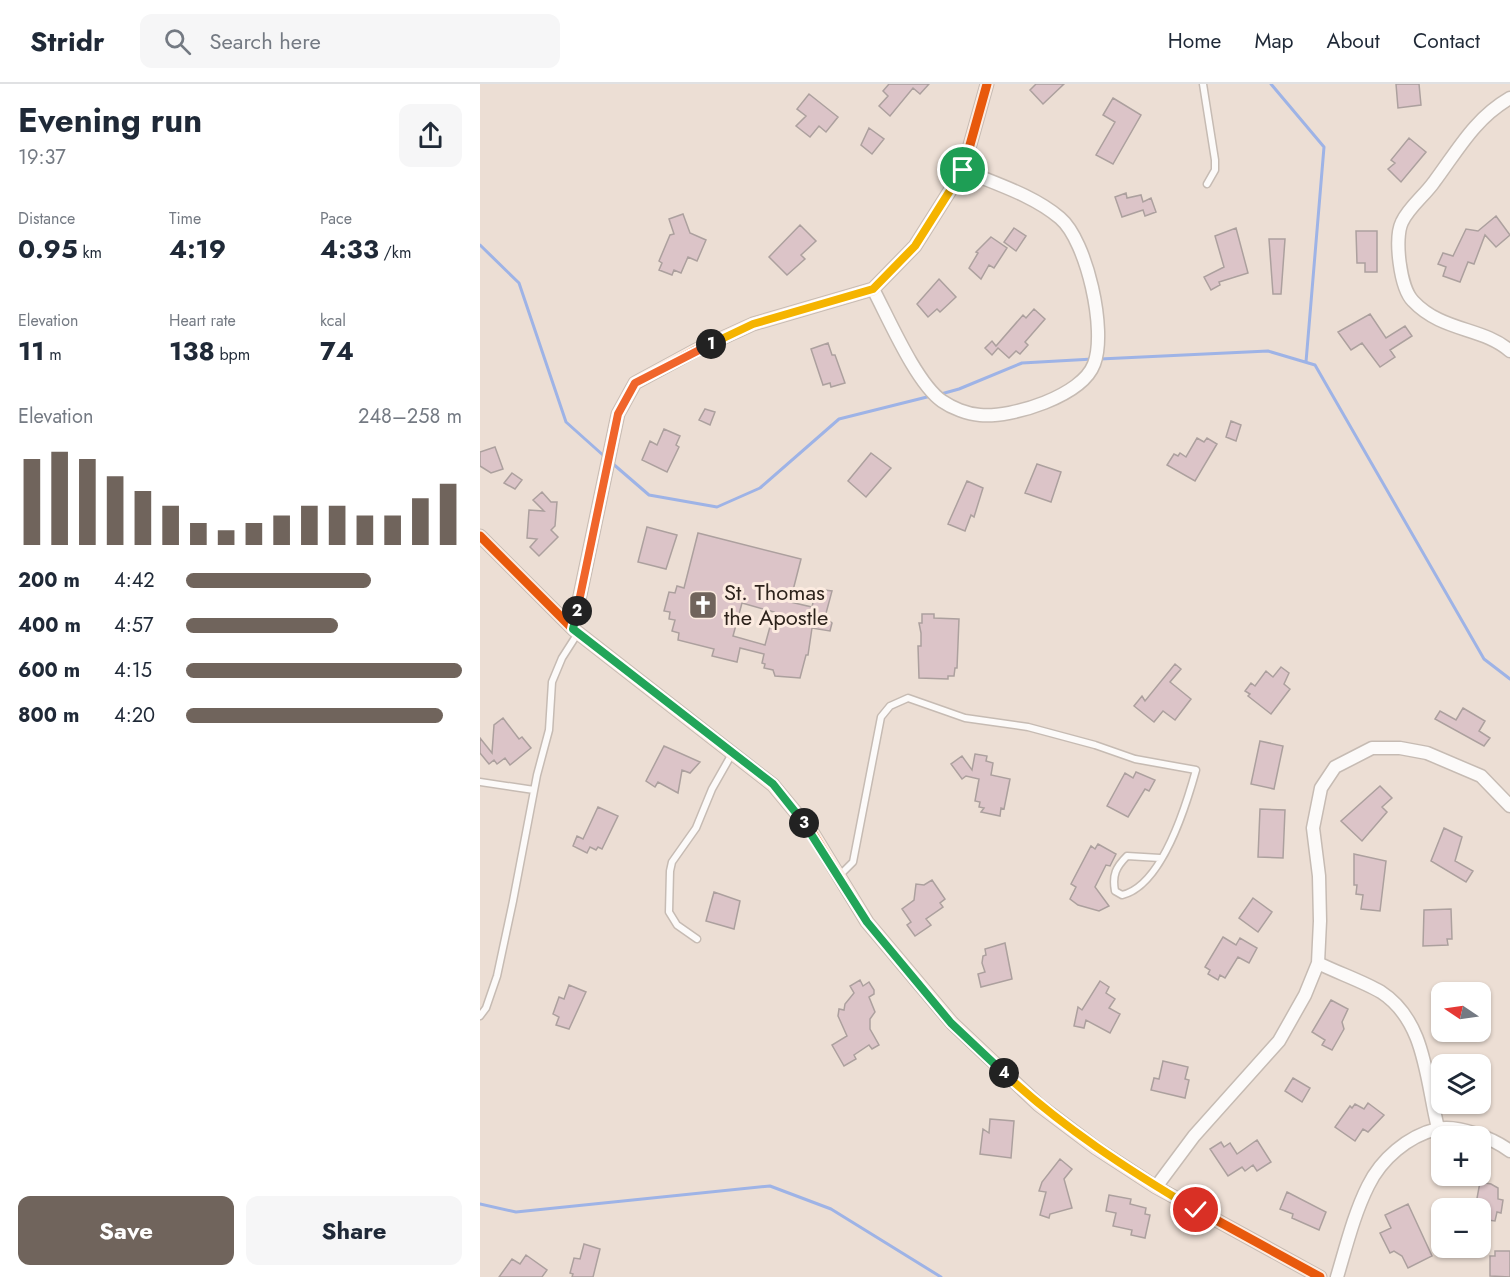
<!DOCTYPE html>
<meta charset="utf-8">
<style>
:root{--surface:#fff;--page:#f6f6f7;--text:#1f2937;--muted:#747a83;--line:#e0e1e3;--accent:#70645c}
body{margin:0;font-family:Jost,sans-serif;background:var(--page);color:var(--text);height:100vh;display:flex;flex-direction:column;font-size:22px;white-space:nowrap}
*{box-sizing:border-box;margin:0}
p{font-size:20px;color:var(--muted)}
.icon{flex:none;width:33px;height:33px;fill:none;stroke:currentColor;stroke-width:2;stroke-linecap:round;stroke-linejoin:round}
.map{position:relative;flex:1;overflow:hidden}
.side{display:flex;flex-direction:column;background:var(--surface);width:480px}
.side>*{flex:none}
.needle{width:39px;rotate:283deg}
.buttons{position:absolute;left:951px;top:898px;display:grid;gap:12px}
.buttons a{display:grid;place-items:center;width:60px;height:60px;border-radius:12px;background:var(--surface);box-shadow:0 2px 4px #0004;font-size:30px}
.pin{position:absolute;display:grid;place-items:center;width:51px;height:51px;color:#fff;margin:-26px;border:3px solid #fff;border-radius:50%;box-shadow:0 2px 6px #0007}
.km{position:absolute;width:30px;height:30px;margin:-15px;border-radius:50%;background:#222;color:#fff;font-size:16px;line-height:30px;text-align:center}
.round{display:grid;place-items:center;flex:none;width:63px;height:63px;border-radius:12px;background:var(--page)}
.headline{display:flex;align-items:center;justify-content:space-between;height:102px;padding:0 18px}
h1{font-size:33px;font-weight:700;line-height:45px}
.stats{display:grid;grid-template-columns:repeat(3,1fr);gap:9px;height:102px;padding:6px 18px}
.stats div{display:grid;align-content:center}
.stats b{font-size:26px;font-weight:700}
.stats small{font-size:16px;font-weight:400}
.stats p{font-size:16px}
.chart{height:168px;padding:12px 18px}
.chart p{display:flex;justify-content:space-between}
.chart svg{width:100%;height:108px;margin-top:6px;stroke:var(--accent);stroke-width:6}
.action{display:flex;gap:12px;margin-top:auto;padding:12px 18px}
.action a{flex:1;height:69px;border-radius:12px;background:var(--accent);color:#fff;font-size:24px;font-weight:700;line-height:69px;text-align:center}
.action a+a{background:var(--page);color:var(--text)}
ul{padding:0 18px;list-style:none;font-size:20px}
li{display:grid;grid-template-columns:96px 72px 1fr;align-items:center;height:45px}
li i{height:15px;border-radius:8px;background:var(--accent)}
header{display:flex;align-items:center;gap:36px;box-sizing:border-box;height:84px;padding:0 30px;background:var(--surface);border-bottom:2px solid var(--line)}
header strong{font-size:28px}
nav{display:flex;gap:33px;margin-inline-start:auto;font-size:21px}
.search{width:420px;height:54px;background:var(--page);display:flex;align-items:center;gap:15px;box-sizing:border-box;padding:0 21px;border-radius:12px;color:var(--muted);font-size:22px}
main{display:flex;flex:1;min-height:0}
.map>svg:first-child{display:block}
</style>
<header>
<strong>Stridr</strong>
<div class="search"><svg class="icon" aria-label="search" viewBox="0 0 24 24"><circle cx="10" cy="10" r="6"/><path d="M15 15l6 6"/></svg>Search here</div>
<nav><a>Home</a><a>Map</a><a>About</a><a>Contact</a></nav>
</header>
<main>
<section class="side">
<div class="headline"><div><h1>Evening run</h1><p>19:37</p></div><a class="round"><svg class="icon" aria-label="share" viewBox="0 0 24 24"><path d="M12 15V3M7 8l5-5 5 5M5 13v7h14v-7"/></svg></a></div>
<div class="stats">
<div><p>Distance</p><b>0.95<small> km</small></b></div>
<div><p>Time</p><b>4:19</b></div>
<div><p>Pace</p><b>4:33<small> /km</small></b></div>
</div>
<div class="stats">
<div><p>Elevation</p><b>11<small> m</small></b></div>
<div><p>Heart rate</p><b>138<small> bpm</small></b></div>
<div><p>kcal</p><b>74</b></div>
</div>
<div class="chart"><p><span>Elevation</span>248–258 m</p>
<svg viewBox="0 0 160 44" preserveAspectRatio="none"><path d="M5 44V9M15 44V6M25 44V9M35 44V16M45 44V22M55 44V28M65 44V35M75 44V38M85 44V35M95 44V32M105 44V28M115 44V28M125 44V32M135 44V32M145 44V25M155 44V19"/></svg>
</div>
<ul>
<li><b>200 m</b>4:42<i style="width:67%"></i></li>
<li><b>400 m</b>4:57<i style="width:55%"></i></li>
<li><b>600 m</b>4:15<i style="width:100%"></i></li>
<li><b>800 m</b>4:20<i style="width:93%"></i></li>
</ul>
<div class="action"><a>Save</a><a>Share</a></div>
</section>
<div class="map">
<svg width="1030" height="1193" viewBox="0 0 1030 1193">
<rect width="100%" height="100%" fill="#ecded4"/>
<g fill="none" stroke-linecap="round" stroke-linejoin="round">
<path stroke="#9eb3e6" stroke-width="3" d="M791 0 844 63 826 278
M0 161 39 199 86 338 124 372
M620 275 788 267 835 281 1004 575 1030 595
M461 310 479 305 542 279 613 275
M132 379 169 411 237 423 280 404 359 335 451 312
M0 1120 36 1128 290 1102 351 1125 461 1193"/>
</g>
<path fill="#dcc4c8" stroke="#aca09e" stroke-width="1.5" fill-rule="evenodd" d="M409 0H449L440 10 433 4 410 32 399 22 408 12 403 7Z
M556 0H584L563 20 550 6Z
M916 0H939L941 21 918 24Z
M329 10 358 33 346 48 339 42 330 53 316 42 326 32 317 25Z
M633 14 661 31 633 80 616 71 635 38 623 31Z
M389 44 404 55 392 70 381 61Z
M929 54 946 68 921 98 908 85 915 79 911 76Z
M646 109 647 114 661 111 663 118 671 114 676 128 665 132 663 126 642 133 635 113Z
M203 130 210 149 226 156 217 177 208 173 201 189 194 186 192 191 179 186 182 179 179 177 190 151 194 150 189 135Z
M1016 132 1030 151 1016 163 1005 151 994 180 988 178 980 198 963 192 966 183 958 180 963 169 973 172 986 145 998 147Z
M320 141 336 157 321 171 325 175 307 191 289 173Z
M534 144 546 152 536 167 524 158Z
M756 144 768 189 739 198 740 201 731 206 724 193 744 183 735 152Z
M876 147H897V188H885V179H877Z
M511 153 527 164 514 184 509 181 501 195 489 184 498 169 496 168Z
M789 155H805L801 210H793Z
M459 195 476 213 460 228 457 225 448 233 437 220Z
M554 225 565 235 545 258 548 261 540 270 536 267 529 274 518 264 512 271 505 264 512 257 516 262 543 231 546 234Z
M890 230 906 254 925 242 932 252 910 266 915 273 900 283 882 259 871 266 858 248Z
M348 259 352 271H355L365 299 351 303 350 299 343 301 331 265Z
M225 325 235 328 230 341 219 336Z
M751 337 761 341 756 357 746 353Z
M184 345 200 352 196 361 199 363 187 388 162 376 170 357 177 361Z
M717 354 724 358 727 354 737 360 715 397 687 381 694 370 698 372 700 369 706 373Z
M15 363 23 385 11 389 0 382V368Z
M391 369 411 384 386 413 368 397Z
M557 380 581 388 571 418 545 409Z
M32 389 42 396 35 405 24 399Z
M487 397 503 404 494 433 491 431 485 447 468 440Z
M62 408 71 418H77L75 442 71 446 78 453 59 472 50 463 57 455 47 454 49 426 64 427 53 416Z
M167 443 197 451 186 485 158 478Z
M218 449 321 475 310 518 332 523 336 505 352 507 345 533 352 539 350 547 332 544 328 571H326L320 594 295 592 293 586 284 584 285 580 282 579 284 570 260 564 257 578 232 572 234 565 198 556 199 549 192 547 195 536 189 535 190 528 184 527 189 508 195 509 197 502 204 504ZM262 519 294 528 285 561 253 552Z
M442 530H454V534L479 535 477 584H475L474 592H468V595L439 594 438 562H441V549L439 539H442Z
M695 580 701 585 690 598 711 615 695 636 683 627 674 638 654 622 662 612 665 617Z
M801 583 809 589 804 600 810 605 791 630 768 612 770 610 765 607 771 599 775 602 786 587 793 593Z
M983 624 1005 637 999 647 1010 654 1004 662 955 635 960 627 976 636Z
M23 634 39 655 42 653 51 664 30 681 25 674 17 680 14 676 9 680 0 669V654L12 669 14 641Z
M780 657 803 662 794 705 771 700Z
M184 662 220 678 210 689 202 686 198 709 178 698 175 703 166 697Z
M495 670 507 672 506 677 513 679 511 691 530 695 524 725 521 724 520 732 501 728 504 724 499 723 500 718 495 717 499 695 486 692 482 695 471 680 482 672 492 686Z
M656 688 675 696 669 707 665 705 648 733 627 722 645 689 653 694Z
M900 702 912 714 902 723 907 728 882 757 861 737Z
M118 723 138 732 122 765 118 763 116 766 110 763 107 769 93 762 97 752 103 755Z
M780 725 805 726 803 774 778 773Z
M964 744 982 753 975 777 993 787 986 798 951 777Z
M618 760 636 770 630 782 626 781 615 803 629 822 619 827 598 821 590 815 596 803 591 800 611 762 615 765Z
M874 770 906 777 900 827 881 825 883 811 876 810 877 801H874Z
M452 796 465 815 460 819 463 823 446 835 451 841 435 852 427 841 431 838 422 825 434 816 436 800 444 801Z
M234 808 260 817 254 845 226 837Z
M773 814 792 828 778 848 759 834Z
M971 825 972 855H967L968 861 943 862 944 826Z
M743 853 756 861 760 854 777 864 769 879 758 873 745 894 740 891 738 896 728 890 730 886 725 883Z
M525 859 532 895 501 903 498 890 505 888 502 879 503 872 506 871 505 865Z
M380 896 383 902 389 898 394 906V910L389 913 395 928 390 935V945L399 961 392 965 389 961 374 971 376 975 364 982 352 961 367 952 358 932 359 925 364 926 365 920 374 909 370 902Z
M620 897 629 903 626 909 635 915 629 924 640 930 630 949 606 936 604 944 594 942 598 923 602 926Z
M89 901 106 908 89 945 76 941 79 933 73 930 79 913 84 915Z
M851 916 868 925 862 938 864 945 852 966 842 961 845 956 832 948Z
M683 977 708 983 705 995 709 996 705 1014 671 1006 674 994 679 995Z
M813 994 830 1004 822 1018 805 1007Z
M888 1019 904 1031 888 1048 883 1045 875 1057 855 1043 870 1022 872 1024 875 1020 884 1025Z
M510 1035 534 1037 531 1074 500 1070 503 1045 509 1049Z
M777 1056 791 1078 777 1087 773 1081 765 1087 762 1083 748 1092 730 1065 741 1058 744 1063 750 1059 757 1070Z
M580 1075 592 1085 584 1095 592 1124 570 1130 569 1134 560 1131 566 1108 559 1107 562 1098Z
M1000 1098 1011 1100 1018 1104V1115L1023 1116 1021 1129 1017 1128 1015 1137 1000 1135V1125H995Z
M807 1108 846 1128 839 1146 812 1134 813 1130 800 1125Z
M629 1111 651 1115 650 1120 666 1124 665 1130 670 1131 665 1154 651 1151 652 1146 633 1142 636 1129 626 1127Z
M928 1120 952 1172 928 1184 922 1172 914 1167 910 1169 900 1149 911 1144 905 1131Z
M104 1160 120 1165 113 1193H92L93 1190 90 1189 94 1174 100 1175Z
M1015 1167H1030V1193L1010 1192V1172H1015Z
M46 1171 67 1186 62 1193H19L32 1175 40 1180Z"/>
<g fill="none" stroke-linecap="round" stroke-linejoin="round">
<g stroke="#c6bbb3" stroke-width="9">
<path id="service" d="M723 0 735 76V86L727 100
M0 698 54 706
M359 792 373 778 401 633 410 622 428 614 485 634 548 643 615 661 655 675 716 686C706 722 682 802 642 811L635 807C632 791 636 783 647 772L680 774
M217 855 197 841 189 828 190 787 192 778 216 744 232 705 253 668
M0 932 6 924 17 892 33 817 57 691 69 646 72 598 82 574 98 549"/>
</g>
<g stroke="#c6bbb3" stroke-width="15">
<path id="minor" d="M1030 14C994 35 978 66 954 98 945 111 929 123 922 138 914 154 920 204 933 217 962 248 1003 243 1030 267
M393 205C408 233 436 299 462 317 472 324 487 330 500 331 532 334 602 312 614 280 627 247 607 157 580 134 553 111 516 100 483 86
M0 452 93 545 293 701 332 748 387 838 472 939 559 1021 616 1064 676 1103 840 1193
M93 545 138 330 155 299 216 266 273 240 393 205 435 162 483 86 507 0
M838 879C858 889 882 897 901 908 946 937 946 997 958 1044
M676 1103 714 1052 799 957 825 911 838 879 840 837 839 792 833 744 841 704 855 683 892 664H920L947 669 1001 692 1030 722
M857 1193C866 1163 874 1130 888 1102 901 1075 928 1052 957 1045 978 1040 1014 1055 1030 1067"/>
</g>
<use href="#service" stroke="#fcfaf9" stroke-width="6"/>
<use href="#minor" stroke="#fcfaf9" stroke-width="12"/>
<g stroke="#fcebe0" stroke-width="13">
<path id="cycleway" d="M0 452 93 545 293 701 332 748 387 838 472 939 559 1021 616 1064 676 1103 840 1193
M93 545 138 330 155 299 216 266 273 240 393 205 435 162 483 86 507 0"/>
</g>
<use href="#cycleway" stroke="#e8590c" stroke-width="9"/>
</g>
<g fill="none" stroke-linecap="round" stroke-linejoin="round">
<g stroke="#fff" stroke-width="12">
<path id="split-1" d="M231 260 273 240 393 205 435 162 483 86"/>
</g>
<g stroke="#fff" stroke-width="12">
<path id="split-2" d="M97 527 138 330 155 299 231 260"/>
</g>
<g stroke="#fff" stroke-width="12">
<path id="split-3" d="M97 527 93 545 293 700 324 739"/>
</g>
<g stroke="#fff" stroke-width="12">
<path id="split-4" d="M324 739 387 838 471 939 524 989"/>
</g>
<g stroke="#fff" stroke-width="12">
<path id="split-5" d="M524 989C582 1043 648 1086 716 1126"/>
</g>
<use href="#split-1" stroke="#f5b400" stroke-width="8"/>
<use href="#split-2" stroke="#f0652b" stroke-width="8"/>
<use href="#split-3" stroke="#22a559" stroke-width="8"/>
<use href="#split-4" stroke="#22a559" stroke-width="8"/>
<use href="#split-5" stroke="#f5b400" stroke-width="8"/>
</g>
<defs>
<g id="church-square" transform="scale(1.5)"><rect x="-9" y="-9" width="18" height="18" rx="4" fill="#70645c" stroke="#fcebe0"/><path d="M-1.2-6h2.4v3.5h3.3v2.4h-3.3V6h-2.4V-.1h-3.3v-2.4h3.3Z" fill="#fff"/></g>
</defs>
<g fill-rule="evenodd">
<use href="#church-square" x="223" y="521"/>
</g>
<g text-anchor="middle" stroke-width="6" stroke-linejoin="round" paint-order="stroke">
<g font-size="22" fill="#2d231c" stroke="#fcebe0" text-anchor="start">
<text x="244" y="516">St. Thomas<tspan x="244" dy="25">the Apostle</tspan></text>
</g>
</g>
</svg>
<div class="buttons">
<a><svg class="needle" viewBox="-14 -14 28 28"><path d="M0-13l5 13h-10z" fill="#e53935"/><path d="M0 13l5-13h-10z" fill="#747a83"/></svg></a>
<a><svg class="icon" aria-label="layers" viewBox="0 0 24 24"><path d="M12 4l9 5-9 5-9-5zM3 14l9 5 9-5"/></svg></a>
<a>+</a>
<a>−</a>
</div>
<div class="pin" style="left:483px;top:86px;background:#1e9e55"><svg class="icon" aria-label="arrive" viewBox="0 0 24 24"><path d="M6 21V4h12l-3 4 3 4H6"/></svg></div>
<div class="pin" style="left:716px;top:1126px;background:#d93025"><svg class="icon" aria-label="check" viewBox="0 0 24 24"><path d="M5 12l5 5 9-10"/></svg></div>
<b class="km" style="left:231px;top:260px">1</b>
<b class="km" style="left:97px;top:527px">2</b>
<b class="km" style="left:324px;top:739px">3</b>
<b class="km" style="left:524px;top:989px">4</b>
</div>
</main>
